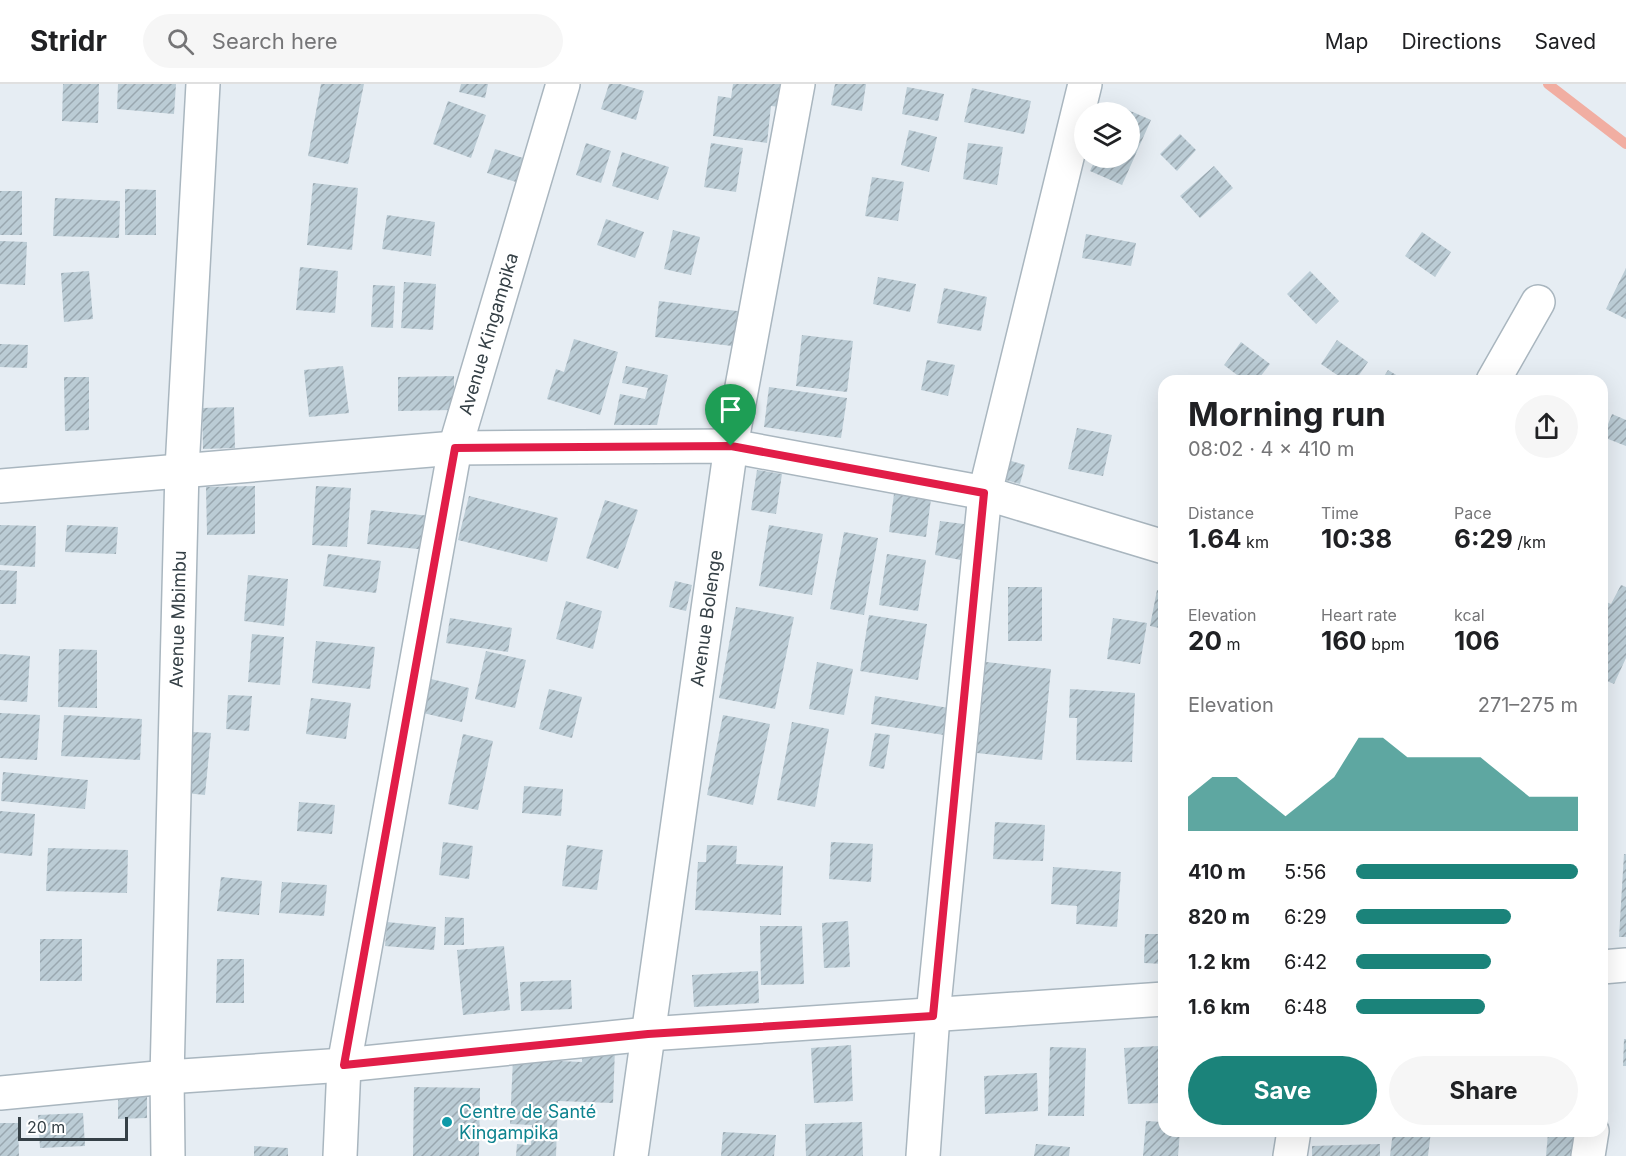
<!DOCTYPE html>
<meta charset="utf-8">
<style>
:root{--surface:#fff;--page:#f6f6f6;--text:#202124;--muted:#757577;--line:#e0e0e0;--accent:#1b837a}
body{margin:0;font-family:Inter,sans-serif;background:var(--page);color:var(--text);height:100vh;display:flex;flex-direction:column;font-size:22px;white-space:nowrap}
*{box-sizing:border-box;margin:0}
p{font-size:20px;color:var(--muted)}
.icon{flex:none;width:33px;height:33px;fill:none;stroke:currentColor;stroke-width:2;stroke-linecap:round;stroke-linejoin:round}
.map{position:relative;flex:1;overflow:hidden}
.sheet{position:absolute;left:1158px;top:291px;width:450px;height:762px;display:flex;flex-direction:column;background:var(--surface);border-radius:18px;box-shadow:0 6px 24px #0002}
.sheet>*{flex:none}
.controls{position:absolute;left:1074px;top:18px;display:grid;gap:12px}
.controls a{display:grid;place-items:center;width:66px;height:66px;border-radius:50%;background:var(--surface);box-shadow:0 6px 24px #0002;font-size:30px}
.scale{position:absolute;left:18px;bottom:15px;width:110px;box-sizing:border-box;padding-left:6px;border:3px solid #354046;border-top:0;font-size:16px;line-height:21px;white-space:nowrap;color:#354046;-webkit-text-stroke:4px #fff;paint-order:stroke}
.pin{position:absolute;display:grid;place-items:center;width:51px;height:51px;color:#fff;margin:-62px -26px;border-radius:50% 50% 50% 0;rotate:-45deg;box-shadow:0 0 6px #0007}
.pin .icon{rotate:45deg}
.round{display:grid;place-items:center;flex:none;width:63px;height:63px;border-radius:32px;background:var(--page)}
.headline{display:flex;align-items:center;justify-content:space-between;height:102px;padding:0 30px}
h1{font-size:33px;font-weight:700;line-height:45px}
.stats{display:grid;grid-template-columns:repeat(3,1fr);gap:9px;height:102px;padding:6px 30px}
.stats div{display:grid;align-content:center}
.stats b{font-size:26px;font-weight:700}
.stats small{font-size:16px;font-weight:400}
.stats p{font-size:16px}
.chart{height:168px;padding:12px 30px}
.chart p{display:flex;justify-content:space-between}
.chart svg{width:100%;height:108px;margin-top:6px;fill:var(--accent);opacity:.7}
.action{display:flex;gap:12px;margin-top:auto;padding:12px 30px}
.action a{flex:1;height:69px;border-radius:36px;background:var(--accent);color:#fff;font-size:24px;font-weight:700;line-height:69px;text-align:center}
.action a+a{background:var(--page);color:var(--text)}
ul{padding:0 30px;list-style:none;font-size:20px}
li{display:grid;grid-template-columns:96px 72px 1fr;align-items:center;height:45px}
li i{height:15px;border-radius:8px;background:var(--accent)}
header{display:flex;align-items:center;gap:36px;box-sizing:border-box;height:84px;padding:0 30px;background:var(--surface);border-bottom:2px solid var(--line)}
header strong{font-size:28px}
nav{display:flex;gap:33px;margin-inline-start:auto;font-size:21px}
.search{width:420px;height:54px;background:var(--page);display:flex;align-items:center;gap:15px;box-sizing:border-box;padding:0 21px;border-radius:33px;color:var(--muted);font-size:22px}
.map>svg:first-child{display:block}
</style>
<header>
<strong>Stridr</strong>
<div class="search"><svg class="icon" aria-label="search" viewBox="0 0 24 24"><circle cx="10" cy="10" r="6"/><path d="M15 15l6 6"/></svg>Search here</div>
<nav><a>Map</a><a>Directions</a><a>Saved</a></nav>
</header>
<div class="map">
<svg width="1626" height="1072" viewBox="0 0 1626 1072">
<defs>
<pattern id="building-hatch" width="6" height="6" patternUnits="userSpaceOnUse" patternTransform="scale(1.5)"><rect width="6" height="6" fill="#bbccd5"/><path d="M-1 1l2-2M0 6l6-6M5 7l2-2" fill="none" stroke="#99a7af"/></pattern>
</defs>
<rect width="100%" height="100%" fill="#e6edf3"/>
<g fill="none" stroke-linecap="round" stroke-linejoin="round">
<path stroke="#f1aea2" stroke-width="10" d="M1548 0 1626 60"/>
</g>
<path fill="url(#building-hatch)" d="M63 0H99L98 39 62 37Z
M118 0H176L174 30 117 25Z
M321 0H364L348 80 308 72Z
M461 0H488L485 14 459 8Z
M609 0H620L644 7 636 36 601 25Z
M733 0H793L790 24 771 22 767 59 713 52 718 12 731 14Z
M835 0H866L862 27 831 21Z
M907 3 944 10 938 37 902 30Z
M972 4 1031 17 1024 50 964 38Z
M448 17 486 31 471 74 433 60Z
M1119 22 1151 36 1122 101 1090 87 1096 74H1130V28H1116Z
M909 46 937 53 929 88 901 81Z
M1180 50 1196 66 1177 87 1160 70Z
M586 59 611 67 601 99 576 91Z
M711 59 743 64 736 108 704 103Z
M968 59 1003 63 997 101 963 95Z
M495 65 523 74 516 98 487 89Z
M622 68 669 83 658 116 612 102Z
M1214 82 1233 104 1200 134 1180 112Z
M872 93 904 98 898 137 865 132Z
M313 99 358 104 352 166 307 161Z
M125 105 156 106V151H125Z
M0 107H22V151H0Z
M55 114 120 117 119 154 53 152Z
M387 131 435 138 431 172 382 165Z
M606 135 644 148 635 174 597 161Z
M673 146 700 153 691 191 664 185Z
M1422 148 1451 168 1435 193 1405 172Z
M1086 150 1136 159 1131 182 1082 174Z
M0 157 27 158 25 201 0 200Z
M300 183 338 187 335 229 296 226Z
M1626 184V235L1606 225Z
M89 187 93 235 64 238 61 189Z
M1310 187 1339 217 1316 240 1287 210Z
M878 193 916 200 910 228 873 220Z
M404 198 436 200 433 246 401 244Z
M373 201 395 202 393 244 371 243Z
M944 204 987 213 981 247 937 239Z
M659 217 745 228 741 263 655 253Z
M802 251 853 257 847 308 796 302Z
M574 255 618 268 600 331 547 315 556 285 564 288Z
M1337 256 1368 278 1355 297H1346L1321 280Z
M1241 258 1270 280 1257 297H1245L1224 281Z
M0 260 28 261 27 284 0 283Z
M927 276 955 281 948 312 921 306Z
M343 282 349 329 309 333 304 286Z
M626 282 668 291 657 341H614L620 310 645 315 648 304 622 299Z
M1388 286 1406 297H1381Z
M454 292V326L398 327V293Z
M64 293H89V346L65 347Z
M769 303 847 314 841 354 764 343Z
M234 323 235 364 203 365 202 324Z
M1612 330 1626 336V362L1603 353Z
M1077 344 1112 351 1103 392 1068 385Z
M1008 376 1025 381 1020 400 1002 395Z
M757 386 782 390 776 430 751 426Z
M255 402V450L207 451 206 403Z
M316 402 351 404 347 463 312 461Z
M894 410 931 415 926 453 889 448Z
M469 412 558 434 547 478 458 456Z
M605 416 638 426 618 485 586 474Z
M371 426 431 432 428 466 367 460Z
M940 437 972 441 966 477 935 471Z
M0 441 36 442 35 483 0 481Z
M67 441 118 443 116 470 65 468Z
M769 441 823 450 812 511 759 502Z
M844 448 878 454 864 531 830 525Z
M328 470 381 477 376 509 323 502Z
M887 470 926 476 918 527 879 521Z
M0 486 17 487 16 520H0Z
M248 491 288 495 284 542 244 537Z
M675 497 692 501 686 527 669 523Z
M1621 501 1626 503V574L1614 600 1602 595V516L1611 520Z
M1008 503H1042V557H1008Z
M1157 506 1164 508V545L1150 542Z
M566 517 602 527 593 565 556 555Z
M736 523 794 533 775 625 719 614Z
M869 531 927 540 918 596 860 587Z
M450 534 512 544 508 568 446 559Z
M1113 534 1147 539 1140 580 1107 575Z
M252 550 284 553 280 601 248 598Z
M316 557 375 563 370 605 312 599Z
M59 565 97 566V624L58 623Z
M486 567 526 576 515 624 475 615Z
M0 570 30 572 27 618 0 616Z
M817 578 853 585 844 631 809 625Z
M986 578 1051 585 1042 676 977 669Z
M431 595 469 604 462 638 423 629Z
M549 605 582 613 572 654 539 645Z
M1070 605 1135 609 1132 678 1076 676 1077 634H1069Z
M228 611 252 612 249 647 226 645Z
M875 612 949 624 944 651 871 640Z
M311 614 351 619 346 655 306 650Z
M0 629 40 631 37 676 0 674Z
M64 631 142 635 140 676 61 672Z
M723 631 770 640 753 721 707 711Z
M792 638 829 645 815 723 777 716Z
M192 648 211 649 205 711 186 709Z
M875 649 890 651 884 685 869 682Z
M463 650 493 657 478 726 448 720Z
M1163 671H1164V699L1158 698Z
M3 688 88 696 85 725 1 717Z
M524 702 563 705 561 732 522 729Z
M299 718 335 721 332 750 297 747Z
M0 727 35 730 32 772 0 769Z
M995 738 1045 741 1043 777 993 775Z
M443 758 473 762 469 795 439 791Z
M831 758 873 760 871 798 829 795Z
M567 761 603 766 597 806 562 802Z
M707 761 737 762 736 780 783 782 781 831 695 826 698 778H706Z
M48 764 128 766 127 809 46 807Z
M1624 770H1626V853H1619Z
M1053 783 1121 788 1117 843 1076 840 1077 822 1051 820Z
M221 793 262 797 259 831 217 827Z
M282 798 327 801 324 832 279 829Z
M445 833 464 834V861H444Z
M848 837 850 883 824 884 822 839Z
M387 838 436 843 434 866 385 862Z
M760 842H802L804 900 761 901Z
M1145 850H1164V880L1144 879Z
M40 855H82V897H40Z
M504 862 510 926 463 931 457 866Z
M217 875H244V919H216Z
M758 887 759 919 694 923 692 891Z
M571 896 572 925 521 927 520 898Z
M1624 955H1626V982H1623Z
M851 961 853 1017 814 1019 811 964Z
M1158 962 1161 1019 1128 1020 1124 964Z
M583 963 615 964 613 1019 558 1017 556 1072H516L517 1060 531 1061 532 1041 510 1040 513 975 582 978Z
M1050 963 1086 964 1084 1032H1048Z
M1037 989 1038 1027 985 1030 984 992Z
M414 1003 480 1004 479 1072H413Z
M147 1009V1034L118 1035V1010Z
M83 1029 85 1062 40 1064 38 1031Z
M1146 1037 1164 1038V1047H1180L1178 1072H1143Z
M862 1038 863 1072H806L805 1040Z
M0 1039H18L19 1072H0Z
M1393 1047H1431L1428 1072H1390Z
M723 1048 776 1051 774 1072H721Z
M1548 1049 1574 1051 1572 1072H1546Z
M1036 1060 1070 1063 1069 1072H1034Z
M1380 1060V1072H1312V1062Z
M254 1062 288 1064V1072H254Z"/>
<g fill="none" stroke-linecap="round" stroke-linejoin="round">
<g stroke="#a9b6bf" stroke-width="36">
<g id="minor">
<path d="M1493 297 1538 218"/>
<path d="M0 402 455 364 731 362 985 409 1164 463"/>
<path d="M1602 883 1626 881"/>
<path d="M0 1009 167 993 344 981 648 950 1164 915"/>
<path id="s1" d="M168 1072 167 993 182 385 203 0"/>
<path id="s2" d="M340 1072 344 981 455 364 563 0"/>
<path id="s3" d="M631 1072 731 362 798 0"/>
<path d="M923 1072 933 931 985 409 1085 0"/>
<path d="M1290 1072 1294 1047"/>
<path d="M1588 1072 1592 1047"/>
</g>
</g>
<use href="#minor" stroke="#fff" stroke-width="33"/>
</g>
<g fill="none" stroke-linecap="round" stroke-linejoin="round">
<g stroke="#fff" stroke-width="12">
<path id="route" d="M731 362 984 409 933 932 648 950 344 981 455 364Z"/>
</g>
<use href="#route" stroke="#e11d48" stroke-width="8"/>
</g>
<circle fill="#0f9aa8" stroke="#fff" stroke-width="2" cx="447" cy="1038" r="6"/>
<g text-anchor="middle" stroke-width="4.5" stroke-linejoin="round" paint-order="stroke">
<g font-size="18" fill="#354046" stroke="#fff">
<text dy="6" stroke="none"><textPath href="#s2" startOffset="837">Avenue Kingampika</textPath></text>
<text dy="6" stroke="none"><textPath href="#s3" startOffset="543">Avenue Bolenge</textPath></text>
<text dy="6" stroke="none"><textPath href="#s1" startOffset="537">Avenue Mbimbu</textPath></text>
</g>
<g font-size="18" fill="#0d838f" stroke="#fff" text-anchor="start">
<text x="459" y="1034">Centre de Santé<tspan x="459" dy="21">Kingampika</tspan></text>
</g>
</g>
</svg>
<div class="controls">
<a><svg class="icon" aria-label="layers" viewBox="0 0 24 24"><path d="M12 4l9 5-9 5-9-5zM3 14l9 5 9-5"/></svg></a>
</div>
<div class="scale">20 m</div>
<div class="pin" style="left:731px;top:362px;background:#1e9e55"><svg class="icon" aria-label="arrive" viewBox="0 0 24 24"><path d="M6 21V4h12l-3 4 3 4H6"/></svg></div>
<section class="sheet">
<div class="headline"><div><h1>Morning run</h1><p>08:02 · 4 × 410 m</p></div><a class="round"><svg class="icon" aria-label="share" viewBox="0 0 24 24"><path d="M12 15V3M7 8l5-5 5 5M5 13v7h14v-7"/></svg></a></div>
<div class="stats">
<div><p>Distance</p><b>1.64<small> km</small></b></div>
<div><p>Time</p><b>10:38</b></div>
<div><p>Pace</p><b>6:29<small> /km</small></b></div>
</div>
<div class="stats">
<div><p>Elevation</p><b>20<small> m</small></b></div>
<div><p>Heart rate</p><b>160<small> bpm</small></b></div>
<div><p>kcal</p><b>106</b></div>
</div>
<div class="chart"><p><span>Elevation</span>271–275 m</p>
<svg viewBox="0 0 160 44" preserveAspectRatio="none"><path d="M0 44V30L10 22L20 22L30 30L40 38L50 30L60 22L70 6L80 6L90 14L100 14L110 14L120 14L130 22L140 30L150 30L160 30V44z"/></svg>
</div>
<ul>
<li><b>410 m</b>5:56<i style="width:100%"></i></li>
<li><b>820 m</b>6:29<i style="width:70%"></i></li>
<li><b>1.2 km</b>6:42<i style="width:61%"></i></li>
<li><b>1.6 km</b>6:48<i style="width:58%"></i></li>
</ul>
<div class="action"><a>Save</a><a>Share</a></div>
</section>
</div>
